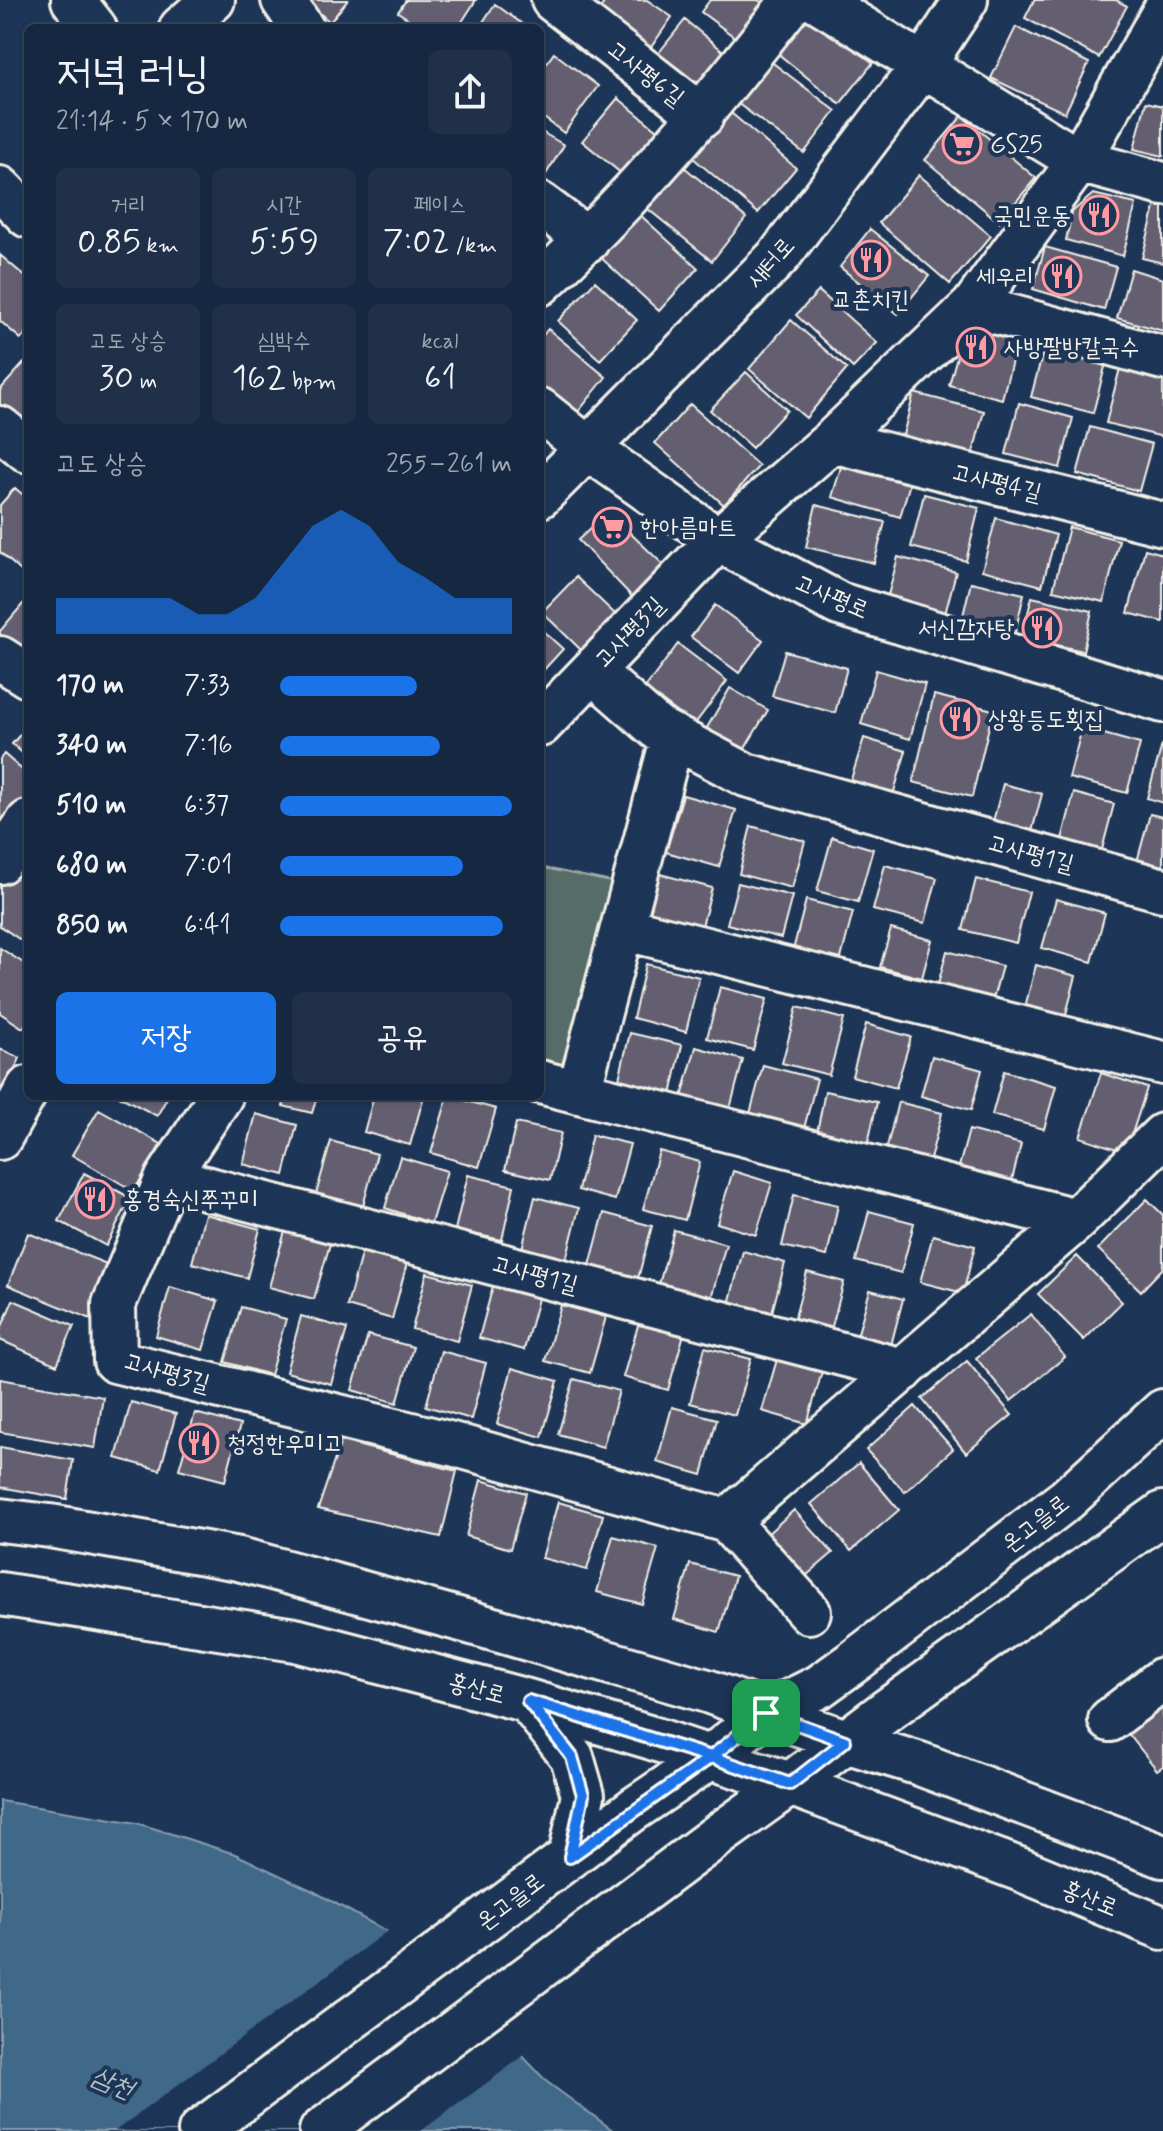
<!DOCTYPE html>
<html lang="ko">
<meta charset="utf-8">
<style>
:root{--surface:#162841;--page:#1f3048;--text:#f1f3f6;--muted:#9ea6b1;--line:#35445a;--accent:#1a73e8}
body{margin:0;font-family:Mynerve,"Poor Story",sans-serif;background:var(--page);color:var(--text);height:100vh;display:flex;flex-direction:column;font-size:30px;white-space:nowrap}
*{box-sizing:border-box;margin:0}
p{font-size:26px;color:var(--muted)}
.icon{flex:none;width:44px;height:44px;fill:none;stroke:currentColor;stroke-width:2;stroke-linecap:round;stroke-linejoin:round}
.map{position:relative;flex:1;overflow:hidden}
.drawer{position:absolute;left:24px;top:24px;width:520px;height:1076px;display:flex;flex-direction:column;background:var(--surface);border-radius:12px;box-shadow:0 2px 6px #0004,0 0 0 2px var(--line)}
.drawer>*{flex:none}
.pin{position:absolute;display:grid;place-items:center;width:68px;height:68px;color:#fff;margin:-34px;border-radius:16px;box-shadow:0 4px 12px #0006}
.round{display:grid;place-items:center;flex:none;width:84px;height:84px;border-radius:12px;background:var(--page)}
.head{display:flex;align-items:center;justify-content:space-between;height:136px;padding:0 32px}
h1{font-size:44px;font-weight:600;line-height:60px}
.figures{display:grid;grid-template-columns:repeat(3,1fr);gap:12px;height:136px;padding:8px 32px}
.figures div{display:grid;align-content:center;border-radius:12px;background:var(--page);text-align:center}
.figures b{font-size:34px;font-weight:600}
.figures small{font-size:22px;font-weight:400}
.figures p{font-size:22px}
.chart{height:224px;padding:16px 32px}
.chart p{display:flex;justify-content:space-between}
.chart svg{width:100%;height:144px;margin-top:8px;fill:var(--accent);opacity:.7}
.primary-button{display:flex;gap:16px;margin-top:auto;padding:16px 32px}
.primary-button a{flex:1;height:92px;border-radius:12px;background:var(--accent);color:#fff;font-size:32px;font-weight:600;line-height:92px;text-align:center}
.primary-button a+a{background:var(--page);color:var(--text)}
ul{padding:0 32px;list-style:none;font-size:26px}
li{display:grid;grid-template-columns:128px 96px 1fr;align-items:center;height:60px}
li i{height:20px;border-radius:10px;background:var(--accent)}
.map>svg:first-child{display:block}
</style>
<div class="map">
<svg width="1163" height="2131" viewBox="0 0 1163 2131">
<rect width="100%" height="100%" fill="#1d3557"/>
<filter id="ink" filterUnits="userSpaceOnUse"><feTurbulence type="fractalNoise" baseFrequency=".0125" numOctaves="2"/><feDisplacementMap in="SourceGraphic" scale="16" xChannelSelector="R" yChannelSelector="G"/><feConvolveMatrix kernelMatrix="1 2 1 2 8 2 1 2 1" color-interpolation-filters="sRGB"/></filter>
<g filter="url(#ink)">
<path fill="#576c68" stroke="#a6aea8" stroke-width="2" d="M540 867 621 884 564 1069 540 1063Z"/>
<path fill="#406788" stroke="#889eae" stroke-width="2" d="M0 1801 137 1823 235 1854 313 1891 388 1932 448 1976 547 2082 614 2131H0Z"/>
<path fill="#1d3557" d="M390 1929 451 1973 526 2054 421 2131H115Z"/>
<path fill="#635f71" stroke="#f4f1e8" stroke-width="2" d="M304 0H348L330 22Z
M406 0H476L458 28H422L398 12Z
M606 0H647L672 17 647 53 595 16Z
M710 0H758L771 9 744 44 701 12Z
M1034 0H1116L1127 6 1099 58 1025 18Z
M495 4 528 28H479Z
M804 7 873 63 840 104 771 48Z
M685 20 739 64 702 109 649 65Z
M1016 27 1089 63 1065 113 991 78Z
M554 53 598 86 564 133 540 115V72Z
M769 60 836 111 804 153 737 103Z
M618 98 658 131 622 174 582 141Z
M1146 102 1163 106V156L1134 149Z
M724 107 796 168 758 213 686 152Z
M962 116 1036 178 999 222 925 160Z
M540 131 564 145 540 184Z
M678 162 746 218 712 261 643 205Z
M919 175 991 236 950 284 879 223Z
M1093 194 1136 204 1123 256 1066 240 1072 212Z
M1157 200 1163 201V263L1142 258Z
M637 212 698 268 659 311 598 255Z
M870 229 929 276 898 314 840 267Z
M1045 247 1116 267 1104 310 1033 289Z
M0 255 28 279V331L21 339 0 321Z
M1131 269 1163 279V331L1117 318Z
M595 281 637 320 600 360 558 321Z
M819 291 877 343 853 368 796 315Z
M791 320 847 369 806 418 749 369Z
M966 324 1018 338 1002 399 949 385Z
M548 329 606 377 570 422 540 397V339Z
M1045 344 1107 359 1093 413 1031 397Z
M24 363 28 367V441L0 415V390Z
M1120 368 1163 378V437L1106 423Z
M746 372 787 410 752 448 710 410Z
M914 393 984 411 969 468 899 450Z
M1019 403 1073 418 1060 468 1006 454Z
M690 404 759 466 724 505 655 443Z
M1090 427 1152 444 1139 491 1077 474Z
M844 457 912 476 900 517 832 497Z
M15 488 28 499V563L21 571 0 552V505Z
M924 494 979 508 966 561 911 547Z
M816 505 885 522 874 563 806 547Z
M608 512 668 569 639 604 578 540Z
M996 518 1056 535 1042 586 982 570Z
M1069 527 1119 540 1104 602 1053 590Z
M1145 549 1163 554V622L1128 613Z
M898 557 956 572 944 618 886 603Z
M576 577 615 614 581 650 542 612Z
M971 582 1024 594 1014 637 961 624Z
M1032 597 1092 611 1083 651 1022 637Z
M28 598V670L0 646V631Z
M715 605 763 640 739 673 691 637Z
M540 628 563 649 540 674Z
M678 644 727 681 694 725 645 688Z
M785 651 847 668 835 713 772 696Z
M876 670 925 684 910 739 861 724Z
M730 688 768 710 741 755 704 733Z
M934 695 993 710 972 797 913 782Z
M28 725V758L12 744Z
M1082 728 1140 744 1127 793 1069 778Z
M864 738 906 751 890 805 847 792Z
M1162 745H1163V803L1147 798Z
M4 754 28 775V796L0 829V759Z
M1003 784 1042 794 1030 839 991 829Z
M1074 793 1114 804 1099 861 1059 851Z
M683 795 736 810 719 867 666 852Z
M1150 814 1163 817V877L1135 869Z
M751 826 805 841 792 888 739 874Z
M832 837 873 849 858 902 817 891Z
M885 865 937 878 925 923 873 910Z
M10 870 28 882V945L0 926V886Z
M660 874 712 888 701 930 649 916Z
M976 879 1029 892 1016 943 963 930Z
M738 883 792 896 781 938 727 924Z
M1056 899 1105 913 1092 962 1042 948Z
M806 900 853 912 839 966 792 954Z
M891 929 932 940 922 978 880 967Z
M0 948 28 966V1020L23 1028 0 1013Z
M947 951 1002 966 990 1010 935 995Z
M646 964 699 977 686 1032 633 1018Z
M1036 965 1076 976 1064 1022 1024 1011Z
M720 987 767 999 753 1050 707 1038Z
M797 1007 844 1019 829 1075 782 1063Z
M866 1024 911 1037 896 1088 852 1076Z
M630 1033 682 1045 671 1095 618 1083Z
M696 1047 743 1060 728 1116 680 1104Z
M0 1049 20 1058 0 1103Z
M932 1056 982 1070 971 1110 921 1096Z
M763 1065 817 1079 802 1136 748 1121Z
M1004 1071 1056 1086 1044 1129 992 1115Z
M1101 1073 1147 1088 1126 1152 1080 1137Z
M825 1091 877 1102 866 1153 815 1143Z
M119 1096H168L157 1116Z
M286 1096H317L312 1113 283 1106Z
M374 1096H424L410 1145 364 1132Z
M448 1096 496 1109 479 1167 431 1153Z
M898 1102 942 1113 928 1167 885 1155Z
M99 1109 161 1144 134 1191 72 1155Z
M256 1114 297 1125 284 1175 243 1164Z
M516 1123 561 1133 550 1180 505 1170Z
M969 1130 1021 1144 1010 1188 957 1174Z
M592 1135 630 1144 615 1200 578 1190Z
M331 1141 377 1154 363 1206 316 1194Z
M659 1151 700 1162 685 1220 643 1209Z
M400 1157 447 1171 431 1223 385 1208Z
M733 1171 772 1183 756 1235 717 1223Z
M84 1173 131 1198 106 1246 59 1221Z
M468 1175 514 1186 502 1240 455 1230Z
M794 1195 838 1205 827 1256 782 1246Z
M535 1197 579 1208 566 1260 522 1249Z
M1147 1199 1163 1215V1268L1141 1291 1098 1249Z
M869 1211 914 1223 901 1273 856 1261Z
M604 1213 652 1226 637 1282 589 1269Z
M205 1214 260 1229 247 1278 192 1263Z
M674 1230 726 1244 710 1302 658 1288Z
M285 1231 330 1244 314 1299 269 1287Z
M28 1233 112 1266 91 1319 8 1285Z
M933 1235 975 1246 963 1293 920 1282Z
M362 1251 407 1263 392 1319 347 1306Z
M743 1251 785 1263 771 1316 729 1304Z
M1077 1256 1122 1302 1084 1340 1038 1294Z
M807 1272 844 1282 830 1334 793 1324Z
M427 1273 472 1285 457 1341 412 1329Z
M494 1282 539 1295 524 1350 479 1338Z
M170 1287 218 1301 203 1350 156 1336Z
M870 1290 903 1299 889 1353 855 1344Z
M13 1300 74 1326 57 1365 0 1340V1331Z
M561 1305 606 1317 590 1373 545 1361Z
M241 1307 286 1319 270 1375 225 1362Z
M1031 1314 1065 1357 1011 1401 976 1358Z
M301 1316 347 1329 331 1384 286 1372Z
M639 1322 684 1334 668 1390 623 1377Z
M368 1335 413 1347 397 1403 352 1390Z
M705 1347 751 1359 735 1415 690 1403Z
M441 1351 486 1363 471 1419 426 1406Z
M778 1356 823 1368 807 1424 762 1411Z
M967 1361 1012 1415 966 1453 922 1399Z
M512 1368 558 1381 542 1437 497 1424Z
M0 1379 103 1397 95 1448 0 1432Z
M574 1379 619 1391 603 1447 558 1434Z
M131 1402 176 1414 160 1470 116 1458Z
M915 1406 953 1449 905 1492 866 1450Z
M672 1407 717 1419 702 1475 657 1462Z
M195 1413 240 1425 225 1481 179 1469Z
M341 1441 457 1471 441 1537 318 1509Z
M0 1447 73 1460 67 1499 0 1487Z
M859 1463 899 1510 851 1551 811 1504Z
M481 1480 526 1493 510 1549 466 1536Z
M558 1502 603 1515 587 1570 542 1558Z
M794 1510 833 1553 794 1586 756 1544Z
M613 1536 658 1548 642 1604 597 1592Z
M690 1564 735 1576 719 1632 674 1619Z
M1163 1696V1766L1157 1770 1123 1727Z"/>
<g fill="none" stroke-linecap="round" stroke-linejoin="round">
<g stroke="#f4f1e8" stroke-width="48">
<path id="minor" d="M73 0 95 28
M283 0 302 28
M553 0 702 116
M817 0 1079 161 1163 184
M181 28 213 0
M0 188 28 216
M540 204 588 240
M540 284C635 197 714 101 793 0
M973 306 1163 358
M540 410 589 449 718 540 839 604 1163 701
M0 428 28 451
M832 441 1163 524
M540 496 779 256 924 64 966 0
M0 658 28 676
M592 671 657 728 746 775 1163 890
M540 725 718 540 832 441 973 306 1079 161 1163 13
M0 862 28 822
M622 928 1163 1063
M540 1082 1076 1220
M579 1091 673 736
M221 1096 167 1178 114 1304 115 1361 452 1444 727 1521 1076 1220 1163 1135
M0 1138 28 1088
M167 1178 903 1370
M0 1520 50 1526 239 1559 469 1622 707 1691 845 1741 920 1764 1163 1856
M727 1521 809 1612
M0 1594 295 1640 528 1701 652 1738 790 1784 1019 1869 1163 1928
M528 1701 572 1757 583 1795 570 1857
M1110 1720 1163 1679
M200 2131 634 1809 711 1757 766 1713 820 1686 856 1660 1067 1499 1163 1411
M321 2131 717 1836 790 1784 889 1709 1163 1513"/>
</g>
<use href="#minor" stroke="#1d3557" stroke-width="42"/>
</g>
</g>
<g fill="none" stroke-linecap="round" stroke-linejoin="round" filter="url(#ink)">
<g stroke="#fff" stroke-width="16">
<path id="route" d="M766 1713 711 1757 528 1701 572 1757 583 1795 570 1857 711 1757 790 1784 845 1741 766 1713"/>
</g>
<use href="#route" stroke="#1a73e8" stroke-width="10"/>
</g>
<defs>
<g id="supermarket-ring" transform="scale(2)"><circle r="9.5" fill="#1d3557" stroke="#ff9aa2" stroke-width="1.5"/><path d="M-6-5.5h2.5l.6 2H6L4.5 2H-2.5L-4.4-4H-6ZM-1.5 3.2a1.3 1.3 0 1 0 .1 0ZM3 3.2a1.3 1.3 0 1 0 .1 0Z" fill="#ff9aa2"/></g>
<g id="restaurant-ring" transform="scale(2)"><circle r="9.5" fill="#1d3557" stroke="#ff9aa2" stroke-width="1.5"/><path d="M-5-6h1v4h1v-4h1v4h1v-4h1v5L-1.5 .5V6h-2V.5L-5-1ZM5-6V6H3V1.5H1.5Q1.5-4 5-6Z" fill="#ff9aa2"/></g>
</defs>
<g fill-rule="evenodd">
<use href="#supermarket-ring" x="962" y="144"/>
<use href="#restaurant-ring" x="1099" y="215"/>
<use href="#restaurant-ring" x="871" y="260"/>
<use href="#restaurant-ring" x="1062" y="276"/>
<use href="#restaurant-ring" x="976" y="347"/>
<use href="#supermarket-ring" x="612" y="527"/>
<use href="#restaurant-ring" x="1042" y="628"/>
<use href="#restaurant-ring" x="960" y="719"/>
<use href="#restaurant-ring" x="95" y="1199"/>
<use href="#restaurant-ring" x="199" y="1443"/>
</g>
<g text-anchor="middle" stroke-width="8" stroke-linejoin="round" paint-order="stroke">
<g font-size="24" fill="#f4f1e8" stroke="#1d3557">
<text transform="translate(646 73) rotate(38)" y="8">고사평6길</text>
<text transform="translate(770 262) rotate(-48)" y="8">새터로</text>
<text transform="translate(997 482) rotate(14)" y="8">고사평4길</text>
<text transform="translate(832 596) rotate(23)" y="8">고사평로</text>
<text transform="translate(629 632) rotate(-46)" y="8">고사평3길</text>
<text transform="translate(1031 853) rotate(15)" y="8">고사평1길</text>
<text transform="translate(535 1274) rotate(15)" y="8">고사평1길</text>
<text transform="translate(167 1372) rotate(16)" y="8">고사평3길</text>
<text transform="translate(1035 1523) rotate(-38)" y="8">온고을로</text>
<text transform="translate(477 1688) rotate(15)" y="8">홍산로</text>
<text transform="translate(1090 1898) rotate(22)" y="8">홍산로</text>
<text transform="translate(510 1901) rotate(-37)" y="8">온고을로</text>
</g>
<g font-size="24" fill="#f4f1e8" stroke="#1d3557" text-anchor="start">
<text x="990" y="152">GS25</text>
<text x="1071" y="223" text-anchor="end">국민운동</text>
<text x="1034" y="284" text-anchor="end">세우리</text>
<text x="871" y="307" text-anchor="middle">교촌치킨</text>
<text x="1004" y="355">사방팔방칼국수</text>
<text x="640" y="535">한아름마트</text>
<text x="1014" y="636" text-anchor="end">서신감자탕</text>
<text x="988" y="727">상왕등도횟집</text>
<text x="123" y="1207">홍경숙신쭈꾸미</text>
<text x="227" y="1451">청정한우미고</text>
</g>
<g font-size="26" font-style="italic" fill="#b5c1c6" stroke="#1d3557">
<text transform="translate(113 2082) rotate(23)" y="9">삼천</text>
</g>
</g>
</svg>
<div class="pin" style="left:766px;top:1713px;background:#1e9e55"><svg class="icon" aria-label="arrive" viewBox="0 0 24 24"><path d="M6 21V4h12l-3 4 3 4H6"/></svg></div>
<section class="drawer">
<div class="head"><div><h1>저녁 러닝</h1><p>21:14 · 5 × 170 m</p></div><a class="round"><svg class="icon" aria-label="share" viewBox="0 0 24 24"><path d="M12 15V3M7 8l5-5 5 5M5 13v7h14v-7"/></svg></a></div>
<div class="figures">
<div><p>거리</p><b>0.85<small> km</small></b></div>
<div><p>시간</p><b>5:59</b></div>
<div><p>페이스</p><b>7:02<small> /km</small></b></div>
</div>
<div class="figures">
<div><p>고도 상승</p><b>30<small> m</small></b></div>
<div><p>심박수</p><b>162<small> bpm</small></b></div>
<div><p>kcal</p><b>61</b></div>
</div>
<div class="chart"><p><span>고도 상승</span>255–261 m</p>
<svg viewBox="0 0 160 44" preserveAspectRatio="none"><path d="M0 44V33L10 33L20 33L30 33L40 33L50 38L60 38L70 33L80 22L90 11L100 6L110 11L120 22L130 27L140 33L150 33L160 33V44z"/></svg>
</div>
<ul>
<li><b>170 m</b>7:33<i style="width:59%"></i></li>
<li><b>340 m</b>7:16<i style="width:69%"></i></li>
<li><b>510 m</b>6:37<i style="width:100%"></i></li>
<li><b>680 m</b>7:01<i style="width:79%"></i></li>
<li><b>850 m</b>6:41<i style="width:96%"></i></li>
</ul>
<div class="primary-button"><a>저장</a><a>공유</a></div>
</section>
</div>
